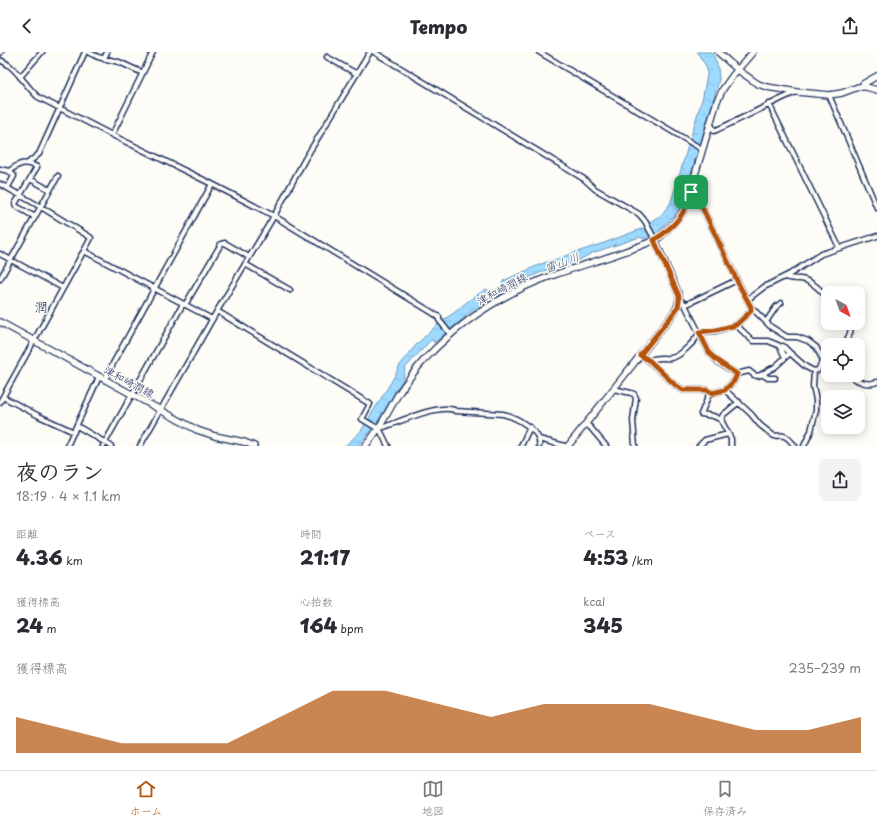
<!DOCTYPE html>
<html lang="ja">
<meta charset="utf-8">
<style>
:root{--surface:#fff;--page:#f2f2f3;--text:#2b2b33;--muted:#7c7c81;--line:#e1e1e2;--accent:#b45309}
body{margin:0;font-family:"Playpen Sans","Klee One",sans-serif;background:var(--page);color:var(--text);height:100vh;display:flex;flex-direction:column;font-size:15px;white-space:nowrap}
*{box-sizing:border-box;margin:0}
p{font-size:13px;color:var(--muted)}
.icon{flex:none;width:22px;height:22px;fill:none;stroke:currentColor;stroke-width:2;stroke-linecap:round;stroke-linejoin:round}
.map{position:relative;height:394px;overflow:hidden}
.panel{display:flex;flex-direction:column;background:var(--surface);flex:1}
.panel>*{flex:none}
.needle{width:26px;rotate:140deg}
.tools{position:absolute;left:821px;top:234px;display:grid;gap:8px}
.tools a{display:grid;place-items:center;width:44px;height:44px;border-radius:8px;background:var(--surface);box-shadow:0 2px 10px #0003;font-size:20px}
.pin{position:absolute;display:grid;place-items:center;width:34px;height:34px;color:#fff;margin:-17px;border-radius:8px;box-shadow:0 2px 6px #0006}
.round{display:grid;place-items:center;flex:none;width:42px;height:42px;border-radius:8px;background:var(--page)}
.head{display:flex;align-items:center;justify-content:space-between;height:68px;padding:0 16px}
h1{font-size:22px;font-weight:800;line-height:30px}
.figures{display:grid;grid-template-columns:repeat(3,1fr);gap:6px;height:68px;padding:4px 16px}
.figures div{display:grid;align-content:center}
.figures b{font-size:20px;font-weight:800}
.figures small{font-size:11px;font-weight:400}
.figures p{font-size:11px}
.chart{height:112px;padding:8px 16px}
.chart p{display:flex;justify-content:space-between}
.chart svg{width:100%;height:72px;margin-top:4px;fill:var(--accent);opacity:.7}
header{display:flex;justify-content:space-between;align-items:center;height:52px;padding:0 16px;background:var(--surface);font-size:18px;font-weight:800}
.menu{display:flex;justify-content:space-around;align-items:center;height:56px;border-top:1px solid var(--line);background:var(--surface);font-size:11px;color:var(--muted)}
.menu a{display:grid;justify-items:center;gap:2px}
.menu .current{color:var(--accent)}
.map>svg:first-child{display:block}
</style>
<header><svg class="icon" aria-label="back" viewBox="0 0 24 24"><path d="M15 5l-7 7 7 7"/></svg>Tempo<svg class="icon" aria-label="share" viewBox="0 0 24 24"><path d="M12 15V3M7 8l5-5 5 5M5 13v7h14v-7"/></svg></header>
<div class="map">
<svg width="877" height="394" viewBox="0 0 877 394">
<defs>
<pattern id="water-ripples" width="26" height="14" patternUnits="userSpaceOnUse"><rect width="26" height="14" fill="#9edaff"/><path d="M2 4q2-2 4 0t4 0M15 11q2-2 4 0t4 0" fill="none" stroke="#8bd"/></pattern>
</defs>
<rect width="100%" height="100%" fill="#fdfcf7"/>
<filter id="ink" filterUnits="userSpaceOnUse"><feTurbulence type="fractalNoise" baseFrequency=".025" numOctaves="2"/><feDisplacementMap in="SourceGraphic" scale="8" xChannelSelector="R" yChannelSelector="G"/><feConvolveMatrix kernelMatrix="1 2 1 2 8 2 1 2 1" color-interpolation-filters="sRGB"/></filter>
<g filter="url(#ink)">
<path fill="url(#water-ripples)" stroke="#6a96bf" d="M697 0H711C717 8 719 18 719 28L683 150 676 162 665 172 660 179 644 187 640 185 592 201 574 211 556 214 530 225 525 230 498 244 471 260 442 284 434 291 433 288H431L405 316 403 327 398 335 378 369 371 379 358 394H345L361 379 393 327 400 313 416 293 438 272 455 260 468 249 483 239 487 237 490 241 501 235 503 229 541 212 604 191 644 176 650 170 661 163 670 152 676 134 703 44 707 23 706 14Z"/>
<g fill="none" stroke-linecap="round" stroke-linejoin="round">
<g stroke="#1b2f5e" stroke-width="7">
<path id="street" d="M88 0 98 5 119 10 143 21
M374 0 584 127 595 137 639 162 645 169 655 188
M539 0 700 96 702 97
M0 1 1 0
M327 5 357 22
M104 7 107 0
M0 8C4 10 8 12 11 15 21 24 28 36 38 45L112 83 212 132 274 164 433 261 439 265V268L451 283
M20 25 42 0
M829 43 877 156
M769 52 839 195
M709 74H712L714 79C742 67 769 52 796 40
M112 83 153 0
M28 111 39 102 85 0
M0 117 9 119 14 124 8 135
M9 119C20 111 24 109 37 115L15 152 16 154 35 165
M30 127 50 138
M0 132 41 155 90 185 91 186 84 199 82 202 0 350
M691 140 694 141 704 159 737 228 751 255 771 275 787 285H797L808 289 816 295 823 308 828 310
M84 199 212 267
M0 202 63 236
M245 212 290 238
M785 225C791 227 794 227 800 227 812 228 821 238 828 247
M0 227 58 124
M747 248 764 235 790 222 821 202 877 184
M679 249 683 250 685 253 710 302 719 311 737 322 749 319 754 323 757 324 761 323 769 318 775 315 790 301 806 315 814 319
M185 253 221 192 225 191 249 205
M685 253 737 228
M217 259 370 352 362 367 377 376H379L384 375C399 370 443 350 456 359L503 362C515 365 543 379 539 394
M766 270 776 255 781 251
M736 273 753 289H768L778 293 780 295 785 305
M699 280 716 279 736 273 751 259V255
M845 293C847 284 855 280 847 271
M780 295 783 294 790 301
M641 303 649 309 674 332 683 338H707L712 341 725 338 734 329 737 322
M649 309C658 304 662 307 671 306 680 305 696 288 699 281
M814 319 818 318 823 308
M762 322 768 326H775
M849 323C857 329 866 334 877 330
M104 328 212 132
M614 337 631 341 634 342 636 346 633 368 635 394
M725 338 751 362 760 373 774 384C786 382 787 385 795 394
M710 340 701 362 713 364 722 368
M3 345 39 364 74 380
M585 372 590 375 606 394
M77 374 111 394
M379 376 388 394
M539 387 565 394
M67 394 99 325
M103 394 183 252
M140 394 217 259 274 164 305 107 370 0
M521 394 530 375
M699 394 705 388 728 382
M731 394V387L722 370 721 367 723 363 739 350
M804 394 811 379 816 358V348L813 334 814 319"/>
</g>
<g stroke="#1b2f5e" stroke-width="8">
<path id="secondary" d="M718 0 738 18 758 32 767 35 797 40 829 43 842 41 858 35H866L877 38
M863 35V32L877 24
M0 270 197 378 215 384 244 390 254 394
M365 394C380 378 388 359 399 341 407 329 416 317 425 307 461 269 505 240 554 223 588 211 622 202 655 188L660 185 675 170 681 163 685 156 717 49 723 37 733 23 753 0
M568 394 670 266C675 259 680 253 679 243L655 188"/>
</g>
<use href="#street" stroke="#fdfcf7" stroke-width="4"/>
<use href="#secondary" stroke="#fdfcf7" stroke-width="5.5"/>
</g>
</g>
<g fill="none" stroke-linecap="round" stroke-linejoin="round" filter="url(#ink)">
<g stroke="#fff" stroke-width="8">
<path id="route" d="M691 140 694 141 704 159 739 233 751 255V259L736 273 716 278 699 280 710 302 719 310 737 322 734 329 725 338 712 341 707 338H683L674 332 650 309 640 303 670 266 678 255 679 249V244L654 188C666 181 680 168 686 155 688 150 689 145 691 140Z"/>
</g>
<use href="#route" stroke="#b45309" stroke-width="5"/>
</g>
<g text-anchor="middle" stroke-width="3" stroke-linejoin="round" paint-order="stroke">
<g font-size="11" fill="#1b2f5e" stroke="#fdfcf7">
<text transform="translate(502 237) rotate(-28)" y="4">津和崎潤線</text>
<text transform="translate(129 330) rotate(28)" y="4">津和崎潤線</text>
</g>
<g font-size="12" font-style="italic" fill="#3c5a86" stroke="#fdfcf7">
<text transform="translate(562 211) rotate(-20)" y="4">雷山川</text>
</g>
<g font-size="13" fill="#1b2f5e" stroke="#fdfcf7">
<text x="41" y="260">潤</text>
</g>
</g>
</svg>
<div class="tools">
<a><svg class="needle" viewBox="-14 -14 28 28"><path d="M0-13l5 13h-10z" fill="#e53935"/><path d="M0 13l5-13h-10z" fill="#7c7c81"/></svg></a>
<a><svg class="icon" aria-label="locate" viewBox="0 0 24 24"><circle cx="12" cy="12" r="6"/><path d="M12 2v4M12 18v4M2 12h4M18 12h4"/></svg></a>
<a><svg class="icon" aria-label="layers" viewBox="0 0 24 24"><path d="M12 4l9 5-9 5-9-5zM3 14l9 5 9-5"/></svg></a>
</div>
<div class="pin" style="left:691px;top:140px;background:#1e9e55"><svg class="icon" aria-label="arrive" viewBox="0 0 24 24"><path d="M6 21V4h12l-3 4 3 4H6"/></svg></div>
</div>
<section class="panel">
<div class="head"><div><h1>夜のラン</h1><p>18:19 · 4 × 1.1 km</p></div><a class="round"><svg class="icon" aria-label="share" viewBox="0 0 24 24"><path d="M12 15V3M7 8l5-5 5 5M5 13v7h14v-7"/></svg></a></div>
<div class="figures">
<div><p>距離</p><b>4.36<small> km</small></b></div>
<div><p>時間</p><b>21:17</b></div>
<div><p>ペース</p><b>4:53<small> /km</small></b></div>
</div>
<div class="figures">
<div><p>獲得標高</p><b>24<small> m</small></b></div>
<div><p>心拍数</p><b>164<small> bpm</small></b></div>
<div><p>kcal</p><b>345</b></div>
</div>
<div class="chart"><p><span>獲得標高</span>235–239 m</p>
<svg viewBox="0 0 160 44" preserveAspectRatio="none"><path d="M0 44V22L10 30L20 38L30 38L40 38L50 22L60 6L70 6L80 14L90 22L100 14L110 14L120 14L130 22L140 30L150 30L160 22V44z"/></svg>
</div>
</section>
<nav class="menu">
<a class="current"><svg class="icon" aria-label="home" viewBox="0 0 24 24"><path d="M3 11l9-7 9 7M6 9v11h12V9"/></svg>ホーム</a>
<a><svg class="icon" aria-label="map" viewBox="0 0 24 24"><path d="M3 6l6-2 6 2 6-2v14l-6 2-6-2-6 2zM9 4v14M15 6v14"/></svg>地図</a>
<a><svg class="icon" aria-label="saved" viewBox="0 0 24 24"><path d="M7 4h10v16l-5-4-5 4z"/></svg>保存済み</a>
</nav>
